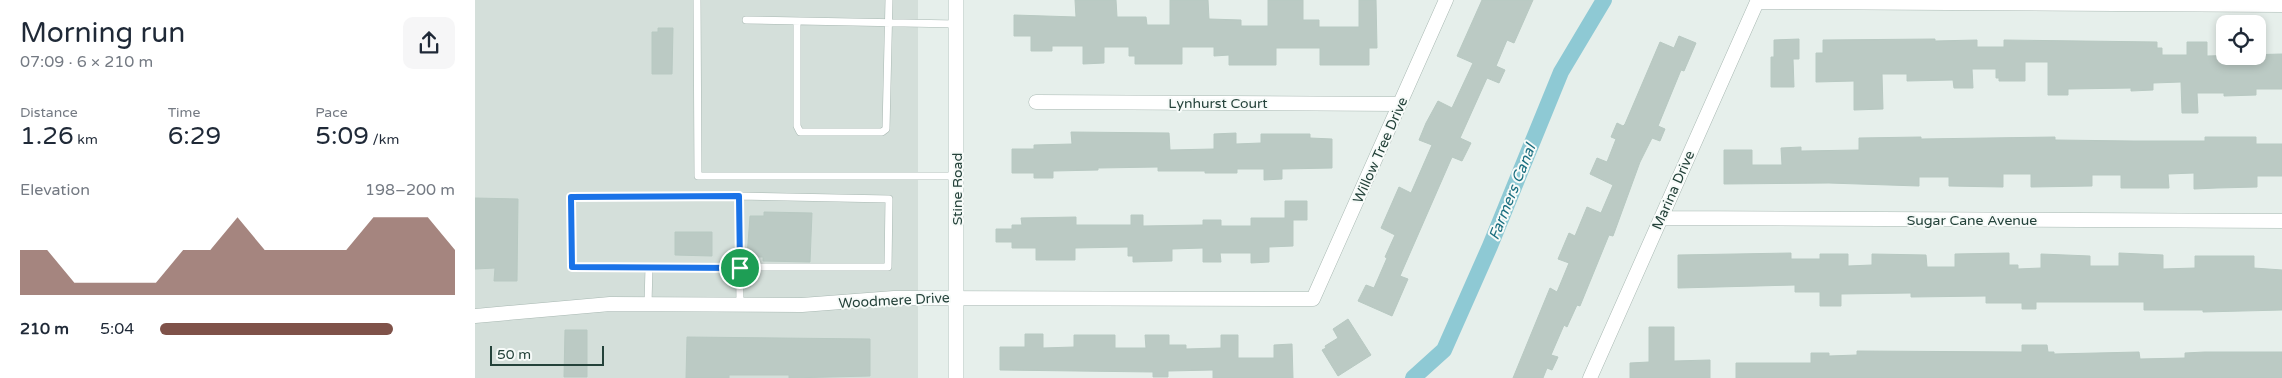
<!DOCTYPE html>
<meta charset="utf-8">
<style>
:root{--surface:#fff;--page:#f6f6f7;--text:#1f2937;--muted:#747a83;--accent:#7f5249}
body{margin:0;font-family:"Varela Round",sans-serif;background:var(--page);color:var(--text);height:100vh;display:flex;flex-direction:column;font-size:19px;white-space:nowrap}
*{box-sizing:border-box;margin:0}
p{font-size:16px;color:var(--muted)}
.icon{flex:none;width:28px;height:28px;fill:none;stroke:currentColor;stroke-width:2;stroke-linecap:round;stroke-linejoin:round}
.map{position:relative;flex:1;overflow:hidden}
.side{display:flex;flex-direction:column;background:var(--surface);width:475px}
.side>*{flex:none}
.fabs{position:absolute;left:1741px;top:15px;display:grid;gap:10px}
.fabs a{display:grid;place-items:center;width:50px;height:50px;border-radius:10px;background:var(--surface);box-shadow:0 2px 8px #0003;font-size:25px}
.scale{position:absolute;left:15px;bottom:12px;width:114px;box-sizing:border-box;padding-left:5px;border:2px solid #24423a;border-top:0;font-size:14px;line-height:18px;white-space:nowrap;color:#24423a;-webkit-text-stroke:4px #f7fbf9;paint-order:stroke}
.pin{position:absolute;display:grid;place-items:center;width:42px;height:42px;color:#fff;margin:-21px;border:2px solid #fff;border-radius:50%;box-shadow:0 1px 5px #0007}
.round{display:grid;place-items:center;flex:none;width:52px;height:52px;border-radius:10px;background:var(--page)}
.overview{display:flex;align-items:center;justify-content:space-between;height:85px;padding:0 20px}
h1{font-size:28px;font-weight:600;line-height:38px}
.metrics{display:grid;grid-template-columns:repeat(3,1fr);gap:8px;height:85px;padding:5px 20px}
.metrics div{display:grid;align-content:center}
.metrics b{font-size:25px;font-weight:600}
.metrics small{font-size:14px;font-weight:400}
.metrics p{font-size:14px}
.chart{height:140px;padding:10px 20px}
.chart p{display:flex;justify-content:space-between}
.chart svg{width:100%;height:90px;margin-top:5px;fill:var(--accent);opacity:.7}
ul{padding:0 20px;list-style:none;font-size:16px}
li{display:grid;grid-template-columns:80px 60px 1fr;align-items:center;height:38px}
li i{height:12px;border-radius:6px;background:var(--accent)}
main{display:flex;flex:1;min-height:0}
.map>svg:first-child{display:block}
</style>
<main>
<section class="side">
<div class="overview"><div><h1>Morning run</h1><p>07:09 · 6 × 210 m</p></div><a class="round"><svg class="icon" aria-label="share" viewBox="0 0 24 24"><path d="M12 15V3M7 8l5-5 5 5M5 13v7h14v-7"/></svg></a></div>
<div class="metrics">
<div><p>Distance</p><b>1.26<small> km</small></b></div>
<div><p>Time</p><b>6:29</b></div>
<div><p>Pace</p><b>5:09<small> /km</small></b></div>
</div>
<div class="chart"><p><span>Elevation</span>198–200 m</p>
<svg viewBox="0 0 160 44" preserveAspectRatio="none"><path d="M0 44V22L10 22L20 38L30 38L40 38L50 38L60 22L70 22L80 6L90 22L100 22L110 22L120 22L130 6L140 6L150 6L160 22V44z"/></svg>
</div>
<ul>
<li><b>210 m</b>5:04<i style="width:79%"></i></li>
</ul>
</section>
<div class="map">
<svg width="1807" height="378" viewBox="0 0 1807 378">
<rect width="100%" height="100%" fill="#e6efeb"/>
<path fill="#d4dfda" d="M0 0H443V378H0Z"/>
<g fill="none" stroke-linecap="round" stroke-linejoin="round">
<path stroke="#8ec9d4" stroke-width="16" d="M938 378 969 350 1015 246 1086 72 1129 0"/>
</g>
<path fill="#bbcac4" stroke="#b8c9c2" d="M600 0H641L642 17H671L672 25H695V0H733L734 19 766 20V26H793V0H828V20H844V27H884V0H901L902 48H894V65H845V48H801V65H754V55L739 56V47H707V64H660V56H654V47H629V63L608 64V46H577V51H556V36H539V15L601 17Z
M1007 0H1058L1039 43 1032 40 1021 66 1030 70 1024 83 1012 78 985 138 996 143 987 161 977 157 925 276 933 279 917 316 883 301 891 285 899 288 912 258 910 257 920 235 906 228 924 187 936 193 957 145 944 140 951 123 963 101 977 108 998 63 982 56Z
M183 28H198L197 74H177V32H183Z
M1204 36 1221 43 1209 71 1206 70 1183 126 1190 129 1185 141 1177 138 1165 162 1138 236 1134 235 1105 306 1102 305 1092 327 1089 325 1076 355 1083 357 1077 370 1072 368 1068 378H1038L1075 288 1082 292 1094 263 1083 259 1094 233 1100 236 1112 207 1126 213 1138 185 1115 174 1122 158 1132 162 1141 139 1136 137 1142 123 1148 126 1150 124 1185 42 1199 48Z
M1324 39V59H1318L1319 87H1296V57H1299V40Z
M1460 39V41L1502 40V47H1529V40L1682 42V48H1687V55H1712V42H1732V56L1807 54V89H1781V95L1749 96V93H1722L1723 113H1707L1706 82 1678 83V90L1656 91V88L1593 89V95H1573V62H1550V81H1524V78H1521V69H1497L1498 88H1479L1478 80 1432 81V74H1407L1408 109 1379 110V81L1341 82V53H1348V40Z
M596 132 694 133 695 150 739 149V134L761 133V144L786 143V134H835V138L857 139V168L807 169V179L789 180V169H762V173H730V171H683V167L623 168V170L578 171V178H559V173H537V149H559V145L597 144Z
M1446 137V139L1580 137V140L1658 141H1730V137H1781V144H1807V176H1782V187L1742 188 1719 189V173L1693 174 1694 188H1646V175H1617V186L1556 187V174H1528V187L1474 186V177H1444V186L1354 183 1249 184V150H1277V165H1307L1306 148 1326 147V151L1384 150V138Z
M0 198 43 199 42 281H19L20 268 0 269Z
M810 201H832V220H818V246L794 247V262L776 263V253H745L746 262H728V248L697 249V261L658 262V256H653V247L600 248V260H561V248H537V242H521V229H537V225H547L546 218 601 217V225H656V215H668V226L728 225V220H746V226H776V218H810Z
M289 212 337 213 335 262 288 261V257H272L275 216H289Z
M200 232H237V256L200 255Z
M1316 253V259H1345V254H1373V266L1397 265V254L1451 255 1452 267H1480V254L1534 253V265H1543V269L1566 268V254L1615 256V266H1644V253L1688 255V269L1720 268V256H1779V268L1807 270V310L1728 312V310H1669V302H1561V309H1547V303H1511V296L1436 297V293L1366 294V306H1345V292H1320V285L1203 288V255Z
M873 319 896 355 863 376 847 350 851 348 850 346 863 338 858 329Z
M1174 327H1199V361L1235 360V378H1155V363L1174 362Z
M90 330H112V377H89Z
M550 334H568V348L599 347V335H640V348H671L670 335H694V345H711V349L746 348V335H763V358H799V345L817 344 818 378H738V370L693 371V377H678V372L525 370V347H550Z
M212 337 395 339V376L314 378V375H254V378H211Z
M1547 345H1572L1573 352H1579V354L1664 352 1665 359 1710 358V353L1730 352H1807V378H1261V363H1336V353H1354V356L1382 355V351L1547 352Z"/>
<g fill="none" stroke-linecap="round" stroke-linejoin="round">
<g stroke="#a8b8b2" stroke-width="8">
<path id="lane" d="M222 0 223 176H481
M271 20 481 24
M322 22V126L325 132H407L411 129 414 0
M264 196 96 197 97 267H413L414 199 264 196 265 305
M173 304 174 267"/>
</g>
<g stroke="#a8b8b2" stroke-width="15">
<path id="street" d="M561 102 925 104
M1186 218 1807 221
M0 316 135 304 327 305 419 298 838 299 971 0
M1115 378 1282 2 1807 5"/>
</g>
<g stroke="#a4bbb3" stroke-width="16">
<path id="secondary" d="M481 0V378"/>
</g>
<use href="#lane" stroke="#fff" stroke-width="7"/>
<use href="#street" stroke="#fff" stroke-width="14"/>
<use href="#secondary" stroke="#fff" stroke-width="15"/>
</g>
<g fill="none" stroke-linecap="round" stroke-linejoin="round">
<g stroke="#fff" stroke-width="10">
<path id="route" d="M264 196 265 268 97 267 96 197Z"/>
</g>
<use href="#route" stroke="#1a73e8" stroke-width="6"/>
</g>
<g text-anchor="middle" stroke-width="4" stroke-linejoin="round" paint-order="stroke">
<g font-size="14" fill="#24423a" stroke="#f7fbf9">
<text x="743" y="108">Lynhurst Court</text>
<text transform="translate(905 150) rotate(-66)" y="5">Willow Tree Drive</text>
<text transform="translate(482 189) rotate(-90)" y="5">Stine Road</text>
<text transform="translate(1198 190) rotate(-66)" y="5">Marina Drive</text>
<text x="1497" y="225">Sugar Cane Avenue</text>
<text transform="translate(419 300) rotate(-3)" y="5">Woodmere Drive</text>
</g>
<g font-size="15" font-style="italic" fill="#1c6f80" stroke="#f7fbf9">
<text transform="translate(1037 192) rotate(-68)" y="5">Farmers Canal</text>
</g>
</g>
</svg>
<div class="fabs">
<a><svg class="icon" aria-label="locate" viewBox="0 0 24 24"><circle cx="12" cy="12" r="6"/><path d="M12 2v4M12 18v4M2 12h4M18 12h4"/></svg></a>
</div>
<div class="scale">50 m</div>
<div class="pin" style="left:265px;top:268px;background:#1e9e55"><svg class="icon" aria-label="arrive" viewBox="0 0 24 24"><path d="M6 21V4h12l-3 4 3 4H6"/></svg></div>
</div>
</main>
